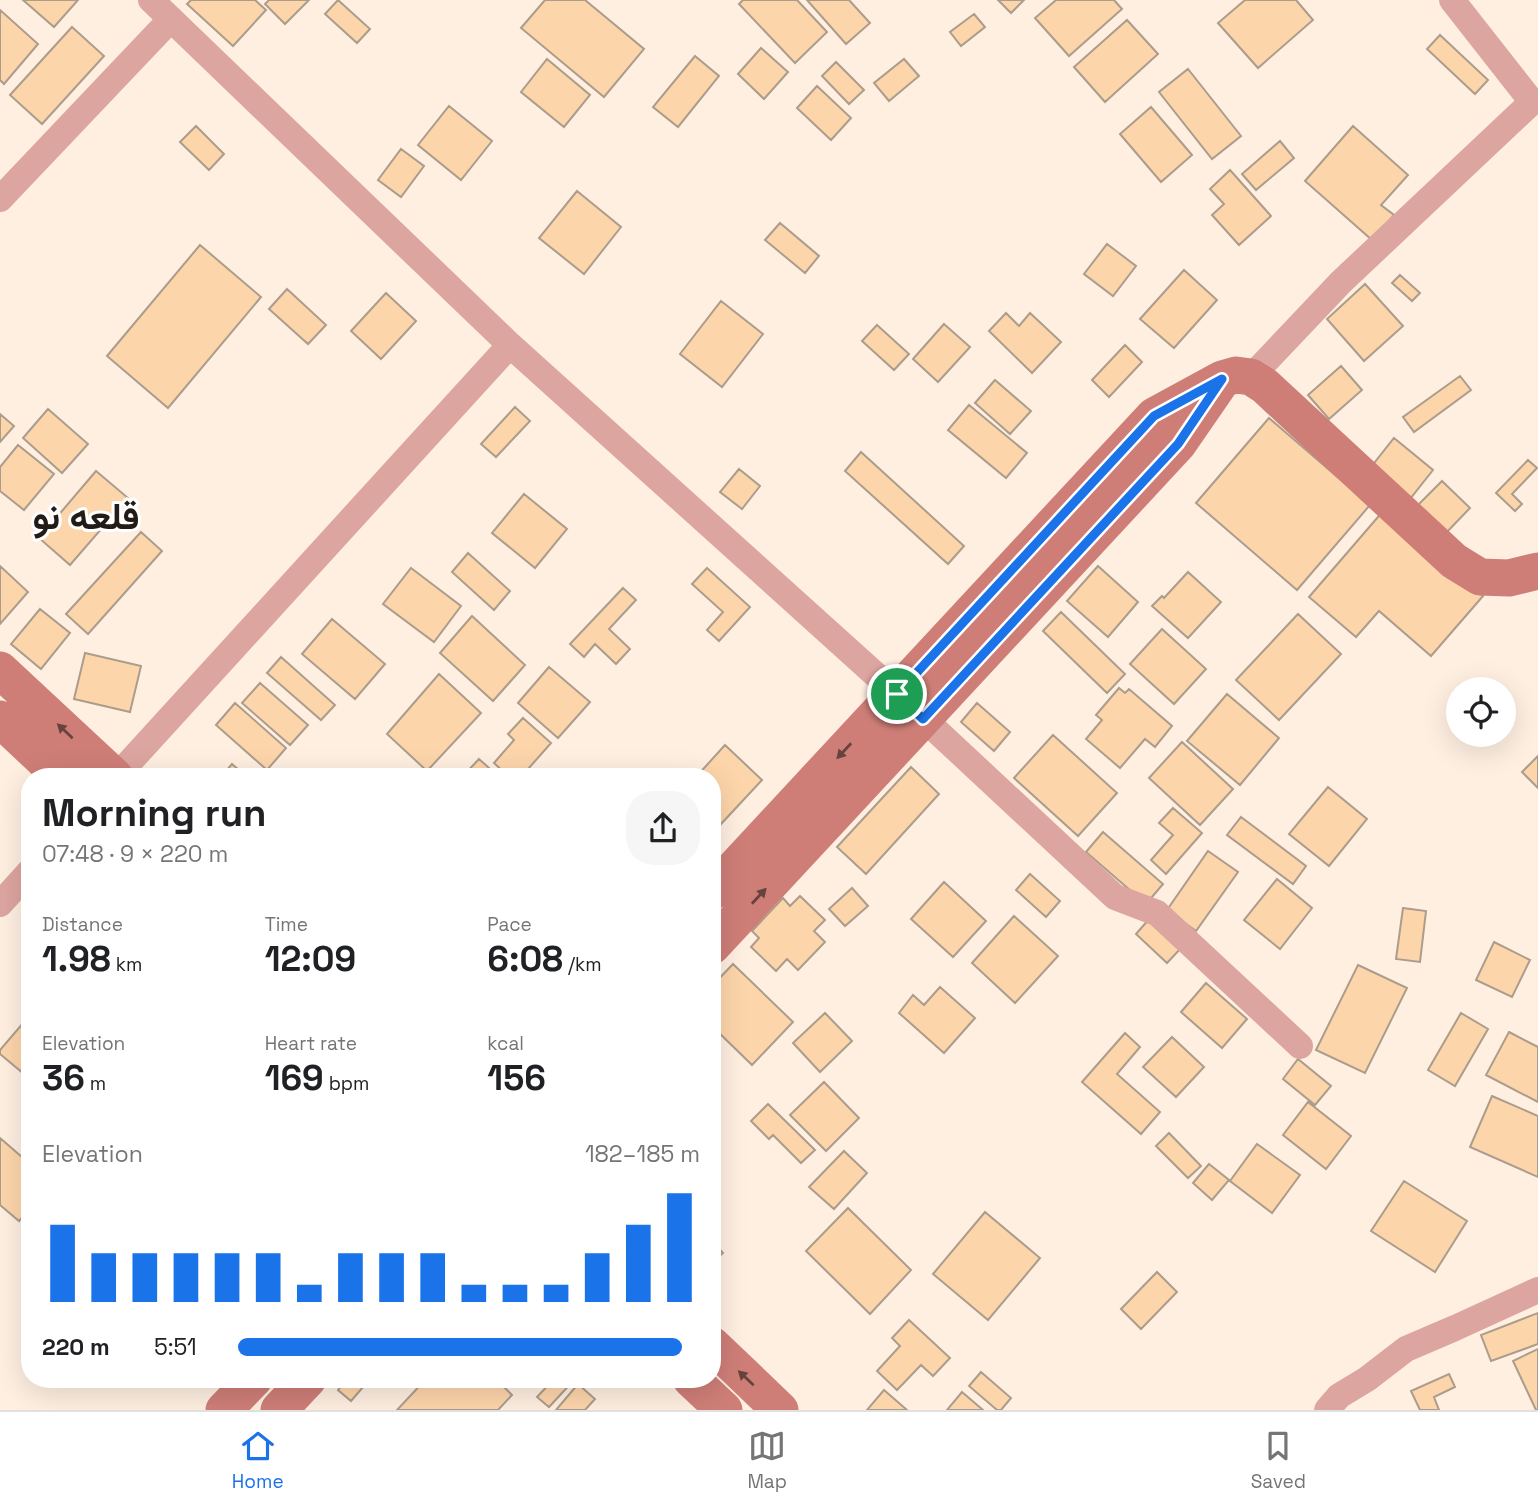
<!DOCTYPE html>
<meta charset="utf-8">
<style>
:root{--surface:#fff;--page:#f6f6f6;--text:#202124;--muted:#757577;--line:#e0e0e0;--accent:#1a73e8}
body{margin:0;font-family:"Space Grotesk",Vazirmatn,sans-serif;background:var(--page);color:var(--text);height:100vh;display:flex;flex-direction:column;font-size:26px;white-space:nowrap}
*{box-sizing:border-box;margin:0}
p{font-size:23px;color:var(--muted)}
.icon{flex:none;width:38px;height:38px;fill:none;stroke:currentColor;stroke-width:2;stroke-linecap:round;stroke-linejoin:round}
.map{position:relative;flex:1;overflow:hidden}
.details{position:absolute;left:21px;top:768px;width:700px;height:620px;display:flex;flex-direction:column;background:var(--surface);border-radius:28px;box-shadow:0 7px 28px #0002}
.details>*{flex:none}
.controls{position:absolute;left:1446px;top:677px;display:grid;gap:14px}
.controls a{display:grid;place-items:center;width:70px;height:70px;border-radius:50%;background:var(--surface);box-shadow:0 7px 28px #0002;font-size:35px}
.pin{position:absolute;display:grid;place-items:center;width:60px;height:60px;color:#fff;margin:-30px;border:4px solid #fff;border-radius:50%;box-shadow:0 2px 7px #0007}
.round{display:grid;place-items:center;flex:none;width:74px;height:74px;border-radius:28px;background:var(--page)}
.overview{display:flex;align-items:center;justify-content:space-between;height:119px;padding:0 21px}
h1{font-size:38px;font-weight:800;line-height:52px}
.metrics{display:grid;grid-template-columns:repeat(3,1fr);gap:10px;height:119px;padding:7px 21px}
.metrics div{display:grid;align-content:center}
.metrics b{font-size:35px;font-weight:800}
.metrics small{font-size:19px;font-weight:400}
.metrics p{font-size:19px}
.chart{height:196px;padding:14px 21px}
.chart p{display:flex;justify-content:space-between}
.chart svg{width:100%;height:126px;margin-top:7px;stroke:var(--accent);stroke-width:6}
ul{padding:0 21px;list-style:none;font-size:23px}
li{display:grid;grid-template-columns:112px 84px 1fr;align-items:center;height:52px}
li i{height:18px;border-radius:9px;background:var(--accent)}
.menu{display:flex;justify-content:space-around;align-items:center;height:98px;border-top:2px solid var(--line);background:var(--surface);font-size:19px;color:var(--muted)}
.menu a{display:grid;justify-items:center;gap:4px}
.menu .current{color:var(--accent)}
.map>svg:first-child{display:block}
</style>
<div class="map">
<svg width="1538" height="1410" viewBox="0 0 1538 1410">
<rect width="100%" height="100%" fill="#feefe1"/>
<path fill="#fdd5ab" stroke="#ac9c8b" stroke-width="2" d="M23 0H78L54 27Z
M191 0H255L266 10 233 46 187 4Z
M269 0H309L285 24 265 4Z
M338 0 370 29 357 43 325 14Z
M545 0H585L644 49 604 97 521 28Z
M743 0H797L827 32 795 63 739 4Z
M807 0H849L870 23 846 44Z
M998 0H1024L1011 13Z
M1056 0H1114L1122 9 1069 56 1035 18Z
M1245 0H1296L1313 20 1258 68 1218 23Z
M0 10 38 44 4 84 0 80Z
M974 14 985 27 961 46 950 32Z
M1127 20 1158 54 1105 102 1074 67Z
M72 27 104 56 42 124 10 95Z
M1440 35 1488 80 1475 94 1427 49Z
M761 48 788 72 764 99 738 74Z
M695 56 719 76 678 127 653 107Z
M547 59 590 95 564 127 521 92Z
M904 59 919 76 889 101 874 83Z
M836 62 864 90 849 104 822 76Z
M1188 69 1241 136 1212 159 1159 92Z
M817 86 851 118 831 140 797 108Z
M449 106 492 141 461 180 418 145Z
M1151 107 1192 155 1161 182 1120 134Z
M196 126 224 154 209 170 180 142Z
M1353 126 1408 175 1381 205 1394 215 1372 240 1305 181Z
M1280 141 1294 158 1256 190 1242 174Z
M401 149 424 166 401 197 378 180Z
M1230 170 1271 216 1239 245 1212 215 1224 204 1210 189Z
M577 191 621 227 584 274 539 238Z
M780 223 819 256 805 273 765 240Z
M1107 244 1136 266 1113 296 1084 274Z
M200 245 261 297 168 408 107 356Z
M1184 270 1217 300 1174 348 1140 319Z
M1400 275 1420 293 1412 301 1392 283Z
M1365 284 1403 326 1364 361 1327 319Z
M287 289 326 325 308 344 269 309Z
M386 293 416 321 381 359 351 331Z
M721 301 763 334 722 387 680 354Z
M1006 313 1019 326 1030 313 1061 342 1032 373 989 331Z
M944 324 970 347 938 382 913 359Z
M877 325 909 354 894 370 862 341Z
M1125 345 1142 362 1109 397 1092 380Z
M1341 366 1362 390 1329 419 1308 395Z
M1460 376 1471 390 1414 432 1403 417Z
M995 380 1031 411 1010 434 975 403Z
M969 405 1027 453 1006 478 948 430Z
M515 407 530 421 496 457 481 444Z
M48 409 88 444 62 473 23 438Z
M0 414 14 426 0 442Z
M1269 418 1370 505 1297 590 1196 503Z
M1394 438 1433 470 1406 504 1367 472Z
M18 445 54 474 24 510 0 491V467Z
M861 452 964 546 948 564 845 471Z
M1528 460 1537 468 1512 494 1522 504 1515 511 1496 493Z
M739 469 760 486 742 509 720 492Z
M96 471 128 498 70 565 39 538Z
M1442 481 1470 508 1443 536 1415 508Z
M524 494 567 529 535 568 492 533Z
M1384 510 1483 596 1431 656 1379 611 1356 637 1309 597Z
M141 532 162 551 88 634 66 614Z
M468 553 510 591 494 610 452 572Z
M0 566 28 592 0 624Z
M1098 566 1138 602 1108 637 1067 601Z
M411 568 461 606 434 642 383 604Z
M707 568 750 607 719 641 707 630 723 612 692 584Z
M1188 572 1221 602 1188 638 1152 606 1162 596 1164 598Z
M623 588 636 600 609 629 630 649 616 664 595 644 584 657 570 644Z
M40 609 70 633 41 669 11 644Z
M1061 612 1125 674 1107 693 1043 631Z
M1298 614 1341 654 1279 720 1236 680Z
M472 616 525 665 493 701 440 653Z
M332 619 385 664 355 699 302 654Z
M1162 629 1206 669 1174 704 1130 664Z
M85 653 141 666 130 712 74 699Z
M281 657 335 705 321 720 267 673Z
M549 667 590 702 558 738 518 703Z
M439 674 481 713 427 771 387 734Z
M260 683 308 725 290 745 242 703Z
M1119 688 1125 693 1129 689 1172 726 1155 747 1145 739 1120 768 1086 739 1102 720 1096 715Z
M1227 694 1279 738 1240 785 1187 741Z
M235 703 286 748 267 770 216 725Z
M977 703 1010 732 994 751 961 722Z
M523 718 551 743 521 777H509L494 763 514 740 508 734Z
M1053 735 1117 793 1078 836 1014 778Z
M1182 742 1233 789 1200 825 1149 778Z
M725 745 762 780 721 824 712 816V777H696Z
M1538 756V788L1522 772Z
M479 759 499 777H462Z
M232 764 247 777H221Z
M911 767 939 794 866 874 837 847Z
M1328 787 1367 819 1329 866 1289 834Z
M1173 808 1202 833 1166 874 1151 860 1173 835 1159 823Z
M1241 817 1306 866 1293 884 1227 835Z
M1103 832 1163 884 1146 904 1086 852Z
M1208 851 1238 872 1196 931 1167 910Z
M1030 874 1060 901 1046 917 1016 890Z
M1277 879 1312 908 1280 949 1244 920Z
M944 882 986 921 953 957 911 919Z
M852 888 868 906 845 926 829 909Z
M800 896 825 920 814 931 825 942 798 970 787 959 776 971 751 947 759 938 752 931 783 898 790 906Z
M1403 908 1426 911 1420 962 1396 959Z
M1014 916 1058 956 1015 1003 972 963Z
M1150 918 1182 947 1167 963 1136 934Z
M1494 942 1530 960 1512 997 1476 980Z
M733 964 793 1022 752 1065 712 1026V986Z
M1358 965 1407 988 1365 1073 1316 1050Z
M1206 983 1247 1019 1222 1048 1181 1012Z
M940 987 975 1018 944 1053 899 1013 913 995 924 1005Z
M825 1013 852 1041 820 1072 793 1043Z
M1461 1013 1488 1029 1455 1086 1428 1070Z
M30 1015V1079L0 1054V1050Z
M1509 1032 1538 1047V1102L1486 1075Z
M1125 1033 1140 1047 1117 1074 1160 1112 1141 1134 1082 1082Z
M1172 1037 1204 1067 1176 1097 1143 1067Z
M1298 1059 1331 1086 1315 1105 1283 1079Z
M824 1082 859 1118 826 1151 790 1115Z
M1492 1096 1538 1116V1177L1470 1147Z
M1308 1102 1351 1136 1326 1169 1283 1135Z
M768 1104 815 1150 801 1163 773 1135 769 1139 751 1121Z
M1169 1133 1201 1166 1188 1178 1156 1146Z
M0 1138 30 1164V1209L19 1221 0 1205Z
M1257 1144 1300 1175 1272 1213 1230 1181Z
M844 1151 867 1173 834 1209 809 1187Z
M1209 1164 1229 1180 1212 1200 1193 1183Z
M1404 1181 1467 1221 1435 1272 1371 1231Z
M848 1208 911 1270 870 1314 806 1251Z
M985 1212 1040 1258 988 1320 933 1274Z
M712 1241 723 1253 712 1263Z
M1157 1272 1177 1292 1141 1329 1121 1309Z
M1538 1313V1344L1491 1361 1481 1335Z
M909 1320 950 1358 933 1376 921 1365 897 1390 877 1371 900 1346 892 1338Z
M1538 1349V1410H1536L1513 1361Z
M981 1372 1011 1398 1001 1410H997L969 1386Z
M1449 1374 1455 1387 1434 1397 1439 1410H1420L1411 1391Z
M347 1379H370L351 1401 338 1390Z
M426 1379H507L502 1385 512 1395 498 1410H397Z
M554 1379H575L549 1407 537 1397Z
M578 1384 595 1399 585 1410H556Z
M884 1390 907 1410H867Z
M962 1392 983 1410H947Z"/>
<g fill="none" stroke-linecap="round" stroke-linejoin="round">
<path stroke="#dda59f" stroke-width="26" d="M151 0 510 345 897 694 1115 897 1157 913 1300 1046
M0 199 171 19
M1251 377 1341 282 1532 102 1452 0
M116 777 510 345
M0 904 30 871
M1327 1410 1339 1396 1367 1379 1406 1349 1455 1328 1538 1290"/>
<path stroke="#ce7e77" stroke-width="37" d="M0 670 115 777
M0 719 62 777
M712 892 1154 416 1222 379 1236 375 1251 377 1265 386 1454 561 1480 577 1509 578 1538 571
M712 946 1178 444 1218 386
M712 1345 780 1410
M691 1379 724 1410
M224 1410 254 1379
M279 1410 308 1379"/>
</g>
<defs><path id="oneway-solid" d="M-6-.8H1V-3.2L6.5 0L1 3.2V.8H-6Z" transform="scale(1.75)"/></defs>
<g fill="#67433d">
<use href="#oneway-solid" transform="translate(65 731) rotate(-137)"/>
<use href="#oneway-solid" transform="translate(844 751) rotate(133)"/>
<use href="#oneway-solid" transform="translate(759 896) rotate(-47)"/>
<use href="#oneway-solid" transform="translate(746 1378) rotate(-137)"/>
</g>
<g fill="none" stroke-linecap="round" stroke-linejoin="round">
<g stroke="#fff" stroke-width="14">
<path id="route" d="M1222 379 1178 444 923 719 897 694 1154 416Z"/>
</g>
<use href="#route" stroke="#1a73e8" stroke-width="9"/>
</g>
<g text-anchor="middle" stroke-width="6" stroke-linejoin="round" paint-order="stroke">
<g font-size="37" font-weight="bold" fill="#231c16" stroke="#fff">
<text x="86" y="529">قلعه نو</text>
</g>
</g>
</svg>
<div class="controls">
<a><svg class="icon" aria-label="locate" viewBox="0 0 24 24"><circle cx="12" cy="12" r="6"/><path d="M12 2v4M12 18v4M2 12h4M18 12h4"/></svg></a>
</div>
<div class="pin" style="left:897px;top:694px;background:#1e9e55"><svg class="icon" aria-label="arrive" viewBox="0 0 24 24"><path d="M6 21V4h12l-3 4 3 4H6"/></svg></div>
<section class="details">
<div class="overview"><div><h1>Morning run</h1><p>07:48 · 9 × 220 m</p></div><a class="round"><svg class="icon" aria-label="share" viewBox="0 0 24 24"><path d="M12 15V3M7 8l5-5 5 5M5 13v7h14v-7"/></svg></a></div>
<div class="metrics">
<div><p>Distance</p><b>1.98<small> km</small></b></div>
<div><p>Time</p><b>12:09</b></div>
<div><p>Pace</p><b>6:08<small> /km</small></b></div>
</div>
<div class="metrics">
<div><p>Elevation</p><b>36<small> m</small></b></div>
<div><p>Heart rate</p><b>169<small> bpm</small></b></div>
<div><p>kcal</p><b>156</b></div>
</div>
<div class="chart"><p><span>Elevation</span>182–185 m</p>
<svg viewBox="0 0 160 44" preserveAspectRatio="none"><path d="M5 44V17M15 44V27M25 44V27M35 44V27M45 44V27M55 44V27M65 44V38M75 44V27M85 44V27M95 44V27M105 44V38M115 44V38M125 44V38M135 44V27M145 44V17M155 44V6"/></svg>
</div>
<ul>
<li><b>220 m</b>5:51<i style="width:96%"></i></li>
</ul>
</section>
</div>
<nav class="menu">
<a class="current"><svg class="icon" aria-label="home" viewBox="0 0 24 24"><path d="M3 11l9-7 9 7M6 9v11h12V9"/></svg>Home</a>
<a><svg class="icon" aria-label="map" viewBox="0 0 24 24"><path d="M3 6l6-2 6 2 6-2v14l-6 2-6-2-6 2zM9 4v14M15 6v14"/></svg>Map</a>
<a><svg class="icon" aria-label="saved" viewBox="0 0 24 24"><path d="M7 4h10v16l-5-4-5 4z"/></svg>Saved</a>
</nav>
